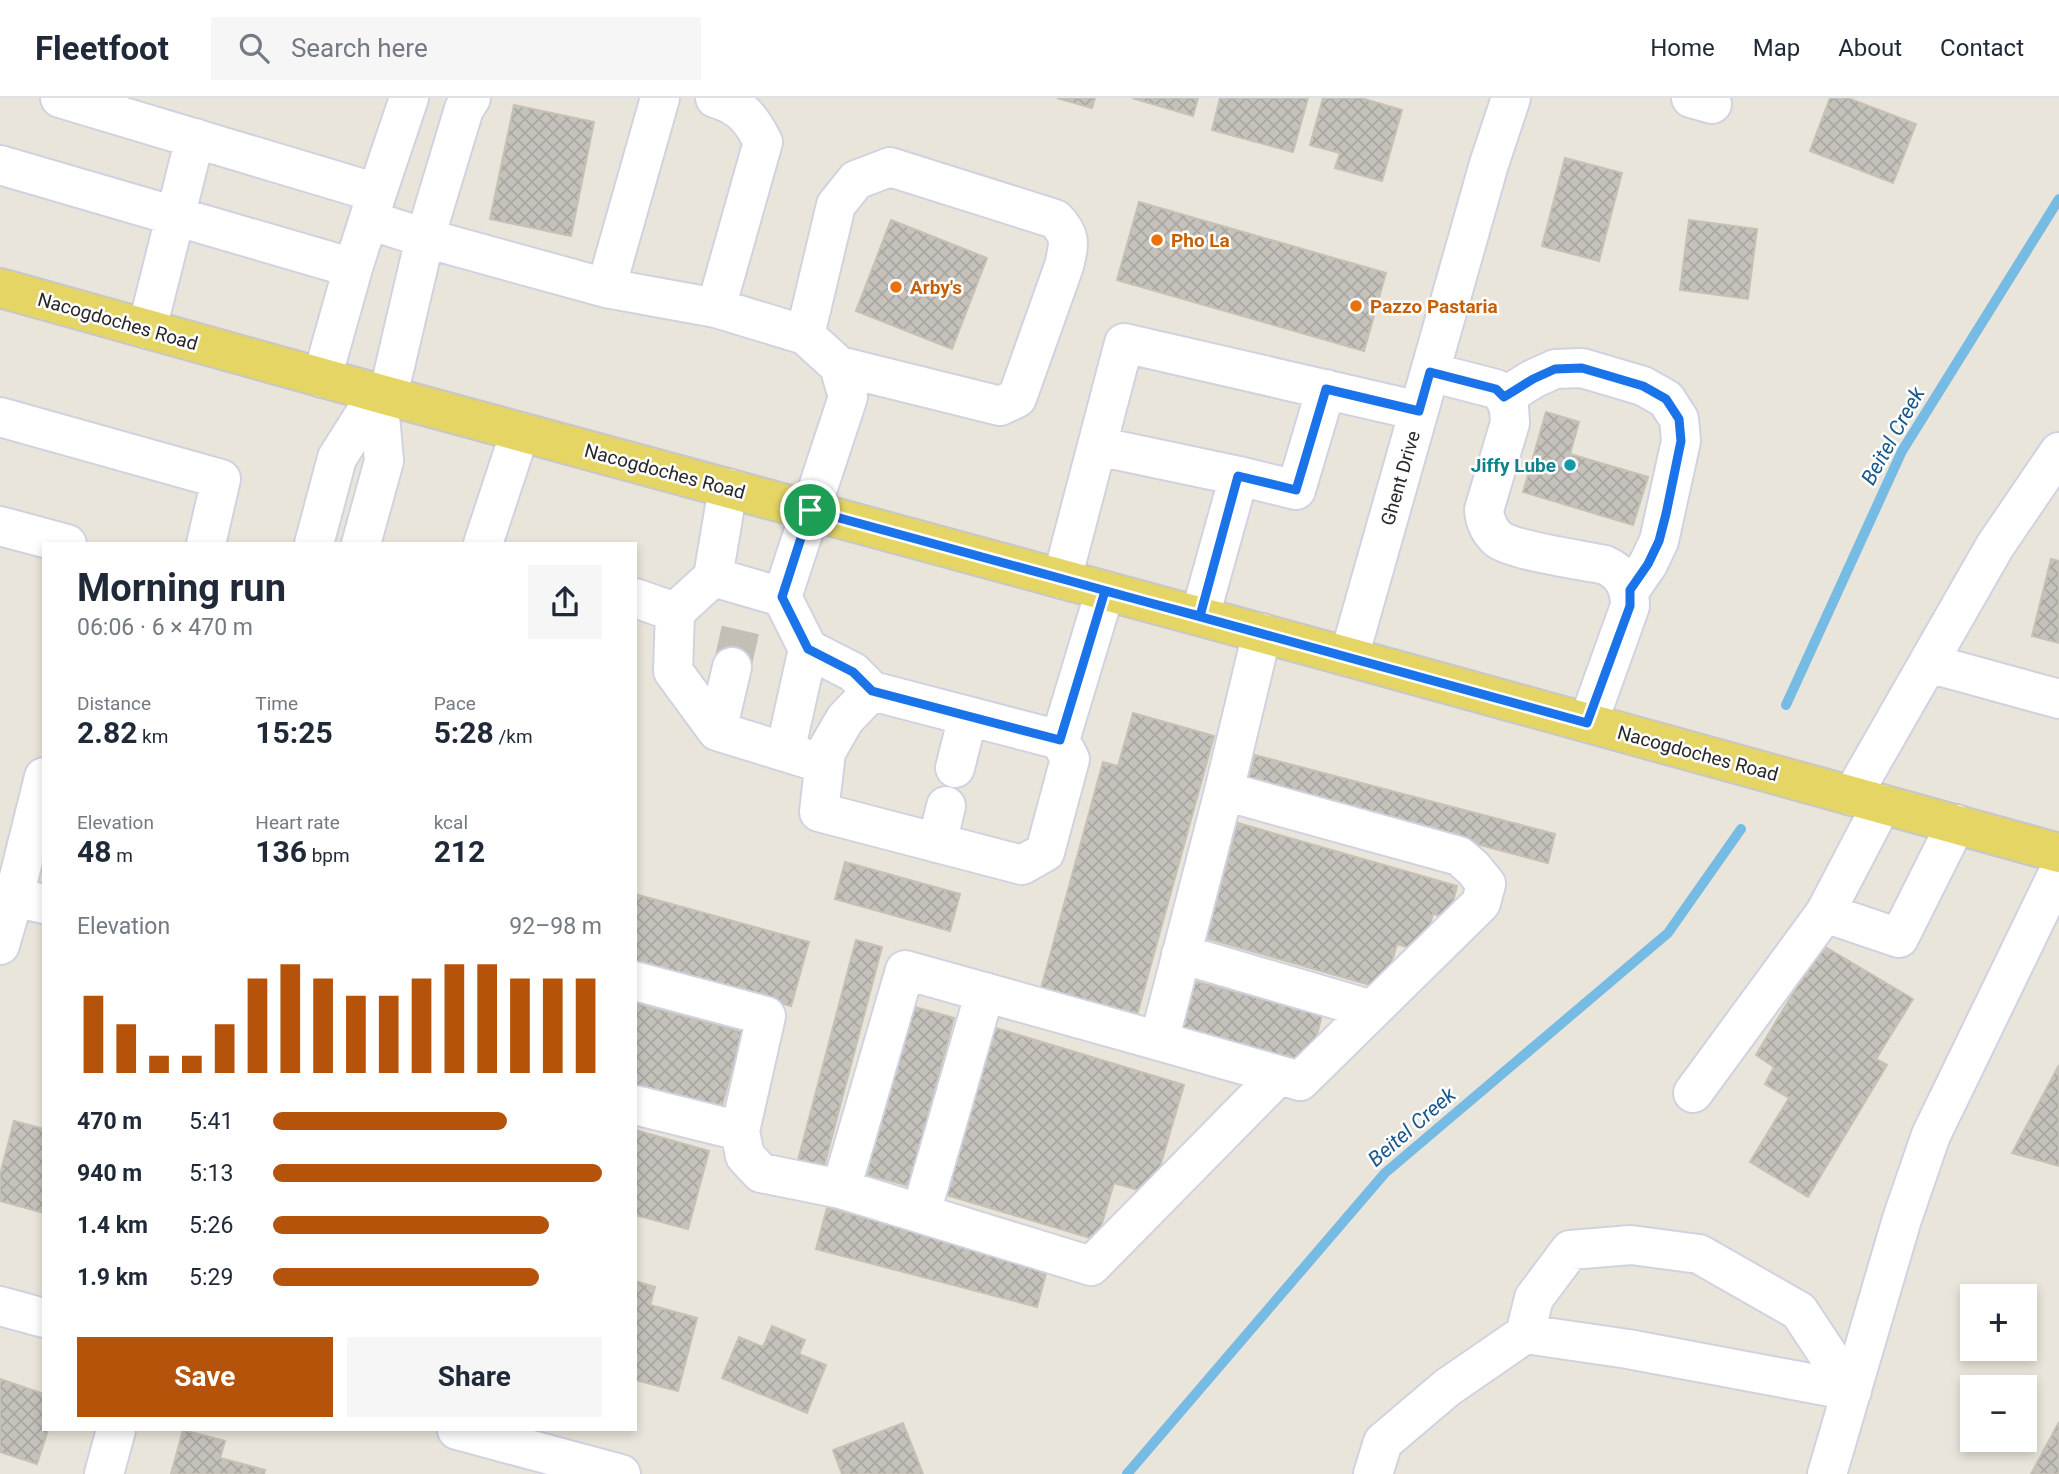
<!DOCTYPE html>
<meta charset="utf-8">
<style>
:root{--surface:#fff;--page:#f6f6f7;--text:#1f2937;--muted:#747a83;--line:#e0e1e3;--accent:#b45309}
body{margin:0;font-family:Roboto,sans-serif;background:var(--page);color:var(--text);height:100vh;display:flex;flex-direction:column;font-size:26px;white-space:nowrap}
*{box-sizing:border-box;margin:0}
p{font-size:23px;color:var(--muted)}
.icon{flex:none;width:38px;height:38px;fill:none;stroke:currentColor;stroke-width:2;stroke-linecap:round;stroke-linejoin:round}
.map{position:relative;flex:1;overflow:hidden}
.details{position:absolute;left:42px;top:444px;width:595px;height:889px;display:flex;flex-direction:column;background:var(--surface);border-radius:0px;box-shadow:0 4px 10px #0003}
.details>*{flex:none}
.fabs{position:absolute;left:1960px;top:1186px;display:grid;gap:14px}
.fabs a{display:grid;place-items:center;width:77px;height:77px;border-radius:0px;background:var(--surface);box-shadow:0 4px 10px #0003;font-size:35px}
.pin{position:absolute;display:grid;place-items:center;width:60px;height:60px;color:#fff;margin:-30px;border:4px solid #fff;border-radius:50%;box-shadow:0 2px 7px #0007}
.round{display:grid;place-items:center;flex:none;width:74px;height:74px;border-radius:0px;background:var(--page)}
.head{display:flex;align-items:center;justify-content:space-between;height:119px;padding:0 35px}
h1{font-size:38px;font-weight:700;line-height:52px}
.stats{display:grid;grid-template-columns:repeat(3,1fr);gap:10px;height:119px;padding:7px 35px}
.stats div{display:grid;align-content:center}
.stats b{font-size:30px;font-weight:700}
.stats small{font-size:19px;font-weight:400}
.stats p{font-size:19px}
.chart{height:196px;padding:14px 35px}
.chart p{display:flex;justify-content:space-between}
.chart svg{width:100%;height:126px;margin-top:7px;stroke:var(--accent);stroke-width:6}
.cta{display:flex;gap:14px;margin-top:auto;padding:14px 35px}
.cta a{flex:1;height:80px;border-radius:0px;background:var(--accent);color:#fff;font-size:28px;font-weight:700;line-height:80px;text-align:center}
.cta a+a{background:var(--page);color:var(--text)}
ul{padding:0 35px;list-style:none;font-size:23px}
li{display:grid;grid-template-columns:112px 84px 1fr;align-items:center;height:52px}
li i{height:18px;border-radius:9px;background:var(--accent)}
header{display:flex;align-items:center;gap:42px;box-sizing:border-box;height:98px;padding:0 35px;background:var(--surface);border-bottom:2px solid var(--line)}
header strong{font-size:33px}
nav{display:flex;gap:38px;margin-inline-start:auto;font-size:24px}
.search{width:490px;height:63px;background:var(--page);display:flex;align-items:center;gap:18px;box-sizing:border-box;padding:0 24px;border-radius:0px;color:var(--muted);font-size:26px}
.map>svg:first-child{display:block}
</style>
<header>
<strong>Fleetfoot</strong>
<div class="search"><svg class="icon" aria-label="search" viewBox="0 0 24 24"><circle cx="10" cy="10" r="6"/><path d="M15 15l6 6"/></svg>Search here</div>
<nav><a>Home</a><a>Map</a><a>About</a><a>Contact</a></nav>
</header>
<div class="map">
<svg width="2059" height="1376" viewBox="0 0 2059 1376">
<defs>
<pattern id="building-cross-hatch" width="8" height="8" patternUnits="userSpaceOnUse" patternTransform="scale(1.75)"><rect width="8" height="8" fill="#c5c2bb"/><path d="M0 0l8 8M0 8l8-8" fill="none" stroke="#a9a7a1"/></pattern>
</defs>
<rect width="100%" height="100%" fill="#eae5db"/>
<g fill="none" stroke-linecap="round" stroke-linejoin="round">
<path stroke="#76bbe4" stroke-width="10" d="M1786 607 1902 353 2059 101
M1127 1376 1385 1075 1668 835 1741 731"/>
</g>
<path fill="url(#building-cross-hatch)" stroke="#c5c1b5" stroke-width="2" d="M1057 0H1095L1092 10Z
M1132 0H1198L1193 18Z
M1220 0H1308L1293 54 1212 32Z
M1323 0H1364V1L1402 12 1382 83 1335 70 1340 55 1310 47Z
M1830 0H1848L1916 26 1893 85 1810 53Z
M514 7 594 24 571 138 490 121Z
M1565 60 1622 75 1599 163 1542 148Z
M1139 104 1386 175 1364 253 1117 182Z
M891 122 987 160 952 251 856 213Z
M1689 122 1757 131 1748 201 1680 192Z
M1546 314 1579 324 1570 356 1648 379 1633 427 1523 394Z
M2051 461 2059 463V545L2032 538Z
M1133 615 1214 638 1136 921 1040 894 1103 664 1118 668Z
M1255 657 1555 736 1548 765 1248 685Z
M1238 725 1457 788 1449 820 1433 816 1422 854 1397 846 1384 891 1206 840Z
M845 764 960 796 950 833 835 801Z
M635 796 809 844 791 908 635 865Z
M856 842 882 849 824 1069 798 1062Z
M1822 847 1913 901 1876 961 1887 967 1808 1099 1750 1064 1789 1000 1765 986 1774 969 1756 957Z
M1193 883 1322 917 1309 967 1180 933Z
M635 905 742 934 720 1015 635 992Z
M908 907 954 920 909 1088 862 1075Z
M989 928 1184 987 1152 1096 1114 1085 1097 1142 940 1095Z
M2059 967V1068L2012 1055Z
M14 1023 44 1031V1115L0 1103V1077Z
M635 1032 709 1053 688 1131 635 1117Z
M827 1110 1048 1168 1037 1209 816 1151Z
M635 1183 655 1189 650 1207 697 1220 678 1293 635 1282Z
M772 1228 805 1242 799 1256 826 1267 807 1315 722 1280 739 1239 763 1249Z
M0 1281 44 1296V1332H48L37 1366 0 1354Z
M2059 1324V1376H2031Z
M903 1325 923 1376H842L833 1352Z
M183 1332 225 1343 220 1360 265 1372 264 1376H171Z"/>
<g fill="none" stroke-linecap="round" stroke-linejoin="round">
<path stroke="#c3bfb7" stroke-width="38" stroke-dasharray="38 19" stroke-linecap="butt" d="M732 569 744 516"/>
<g stroke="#d1d2e0" stroke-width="42">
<path id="minor" d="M60 0 377 95 353 170 322 280
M1691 0 1712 6
M0 67 353 170
M377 95 409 0
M369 122 425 140 606 190 716 210 763 44C751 20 741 8 715 0
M606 190 660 0
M716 210 805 237 839 268 848 299 782 499 808 551 853 574 872 593 1060 642 1105 493
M147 231 195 40
M805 237 836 107 856 82 890 69 1055 121C1072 138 1069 146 1064 168L1017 300 1000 308 839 268
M1430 274 1496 291 1504 299 1509 309 1510 325 1484 412C1485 424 1489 433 1498 441 1514 453 1582 462 1605 467 1623 475 1630 489 1630 508L1588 625
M388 298 425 140 464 11 471 0
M1504 299 1533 281 1555 271 1582 270 1643 288 1666 301 1679 321 1681 343 1659 443 1648 466 1630 492
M0 319 221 381 206 446
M1097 348 1239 378
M728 390 713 479 675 514 673 573 717 633 824 666
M0 428 67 446
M314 446 337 360 378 295
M361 446 384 363 378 295
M483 446 520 334
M713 479 782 499
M1062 481 1124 245 1419 313
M635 500 675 514
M1200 518 1239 378 1296 392 1326 291
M1349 559 1489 66 1511 0
M1928 565 2059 601
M872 593 845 621 826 654 819 714 1022 767 1045 754 1070 661 1060 642
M717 633 732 569
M785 654 808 551
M955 670 968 618
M1224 693 1459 758 1473 770 1486 786 1481 805 1300 983 1159 943 1224 693 1262 535
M1852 698 1995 448 2059 354
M1882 706 1825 815 1899 840 1956 726
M937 745 946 708
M14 799 44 679
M0 847 14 799 44 806
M1181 856 1372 912
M635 883 766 918 740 1033 745 1058 761 1075 841 1091
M1159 943 905 872 841 1091 1091 1168 1279 977
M1693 995 1825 815
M635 1007 740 1033
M921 1115 985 894
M0 1208 44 1220
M1525 1236 1628 1251 1852 1293
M457 1332 621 1376
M104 1376 116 1332
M1373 1376 1383 1344 1448 1289 1525 1236 1534 1200 1570 1152 1631 1147 1699 1156 1799 1213 1852 1293
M1827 1376 1902 1121 1931 1037 2059 773"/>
</g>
<g stroke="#c7c7c7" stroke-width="42">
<path id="major" d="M0 190 388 298 1349 559 2059 755"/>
</g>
<use href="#minor" stroke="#fff" stroke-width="38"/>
<use href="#major" stroke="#e5d565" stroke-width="38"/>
</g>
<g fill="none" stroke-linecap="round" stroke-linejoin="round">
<g stroke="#fff" stroke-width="14">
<path id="route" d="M810 412 782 499 808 551 853 574 872 593 1060 642 1105 493 1200 518 1238 378 1296 392 1326 291 1419 313 1430 274 1496 291 1504 299 1533 281 1555 271 1582 270 1643 288 1666 301 1679 321 1681 343 1666 416 1659 443 1648 466 1630 492V508L1587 625C1329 553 1069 483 810 412"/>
</g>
<use href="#route" stroke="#1a73e8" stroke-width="9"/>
</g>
<g fill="#e8710a" stroke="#fff" stroke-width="2.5">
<circle cx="1157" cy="142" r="7"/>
<circle cx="896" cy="189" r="7"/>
<circle cx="1356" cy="208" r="7"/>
</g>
<circle fill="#0f9aa8" stroke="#fff" stroke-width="2.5" cx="1570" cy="367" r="7"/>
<g text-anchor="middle" stroke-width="5" stroke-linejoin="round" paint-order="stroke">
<g font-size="19" font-weight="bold" fill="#c56008" stroke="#fff" text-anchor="start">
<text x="1171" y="149">Pho La</text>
<text x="910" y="196">Arby's</text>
<text x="1370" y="215">Pazzo Pastaria</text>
</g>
<g font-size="19" fill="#282828" stroke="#fff">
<text transform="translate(118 223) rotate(16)" y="7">Nacogdoches Road</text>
<text transform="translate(665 373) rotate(15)" y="7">Nacogdoches Road</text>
<text transform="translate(1400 380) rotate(-74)" y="7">Ghent Drive</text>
<text transform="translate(1698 655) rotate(15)" y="7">Nacogdoches Road</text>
</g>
<g font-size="19" font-weight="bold" fill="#0d838f" stroke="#fff" text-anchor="end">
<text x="1556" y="374">Jiffy Lube</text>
</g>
<g font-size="21" font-style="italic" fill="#18588d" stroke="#fff">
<text transform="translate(1893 338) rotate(-61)" y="7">Beitel Creek</text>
<text transform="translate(1412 1029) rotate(-41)" y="7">Beitel Creek</text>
</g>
</g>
</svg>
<div class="fabs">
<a>+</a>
<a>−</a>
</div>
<div class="pin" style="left:810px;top:412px;background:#1e9e55"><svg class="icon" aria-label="arrive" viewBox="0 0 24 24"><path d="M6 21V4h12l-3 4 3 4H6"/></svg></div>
<section class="details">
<div class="head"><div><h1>Morning run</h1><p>06:06 · 6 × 470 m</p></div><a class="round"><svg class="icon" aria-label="share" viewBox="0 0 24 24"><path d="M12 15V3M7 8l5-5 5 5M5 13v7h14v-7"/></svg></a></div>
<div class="stats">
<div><p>Distance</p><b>2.82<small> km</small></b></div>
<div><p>Time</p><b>15:25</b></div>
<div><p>Pace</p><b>5:28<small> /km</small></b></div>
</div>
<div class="stats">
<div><p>Elevation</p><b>48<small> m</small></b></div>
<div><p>Heart rate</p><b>136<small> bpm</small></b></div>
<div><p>kcal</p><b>212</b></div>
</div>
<div class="chart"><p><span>Elevation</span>92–98 m</p>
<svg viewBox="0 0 160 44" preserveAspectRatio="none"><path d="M5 44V17M15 44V27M25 44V38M35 44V38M45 44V27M55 44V11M65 44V6M75 44V11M85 44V17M95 44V17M105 44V11M115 44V6M125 44V6M135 44V11M145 44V11M155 44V11"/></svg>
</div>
<ul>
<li><b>470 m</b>5:41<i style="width:71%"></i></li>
<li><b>940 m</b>5:13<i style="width:100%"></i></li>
<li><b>1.4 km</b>5:26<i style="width:84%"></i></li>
<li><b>1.9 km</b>5:29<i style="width:81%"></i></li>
</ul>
<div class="cta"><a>Save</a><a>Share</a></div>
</section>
</div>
